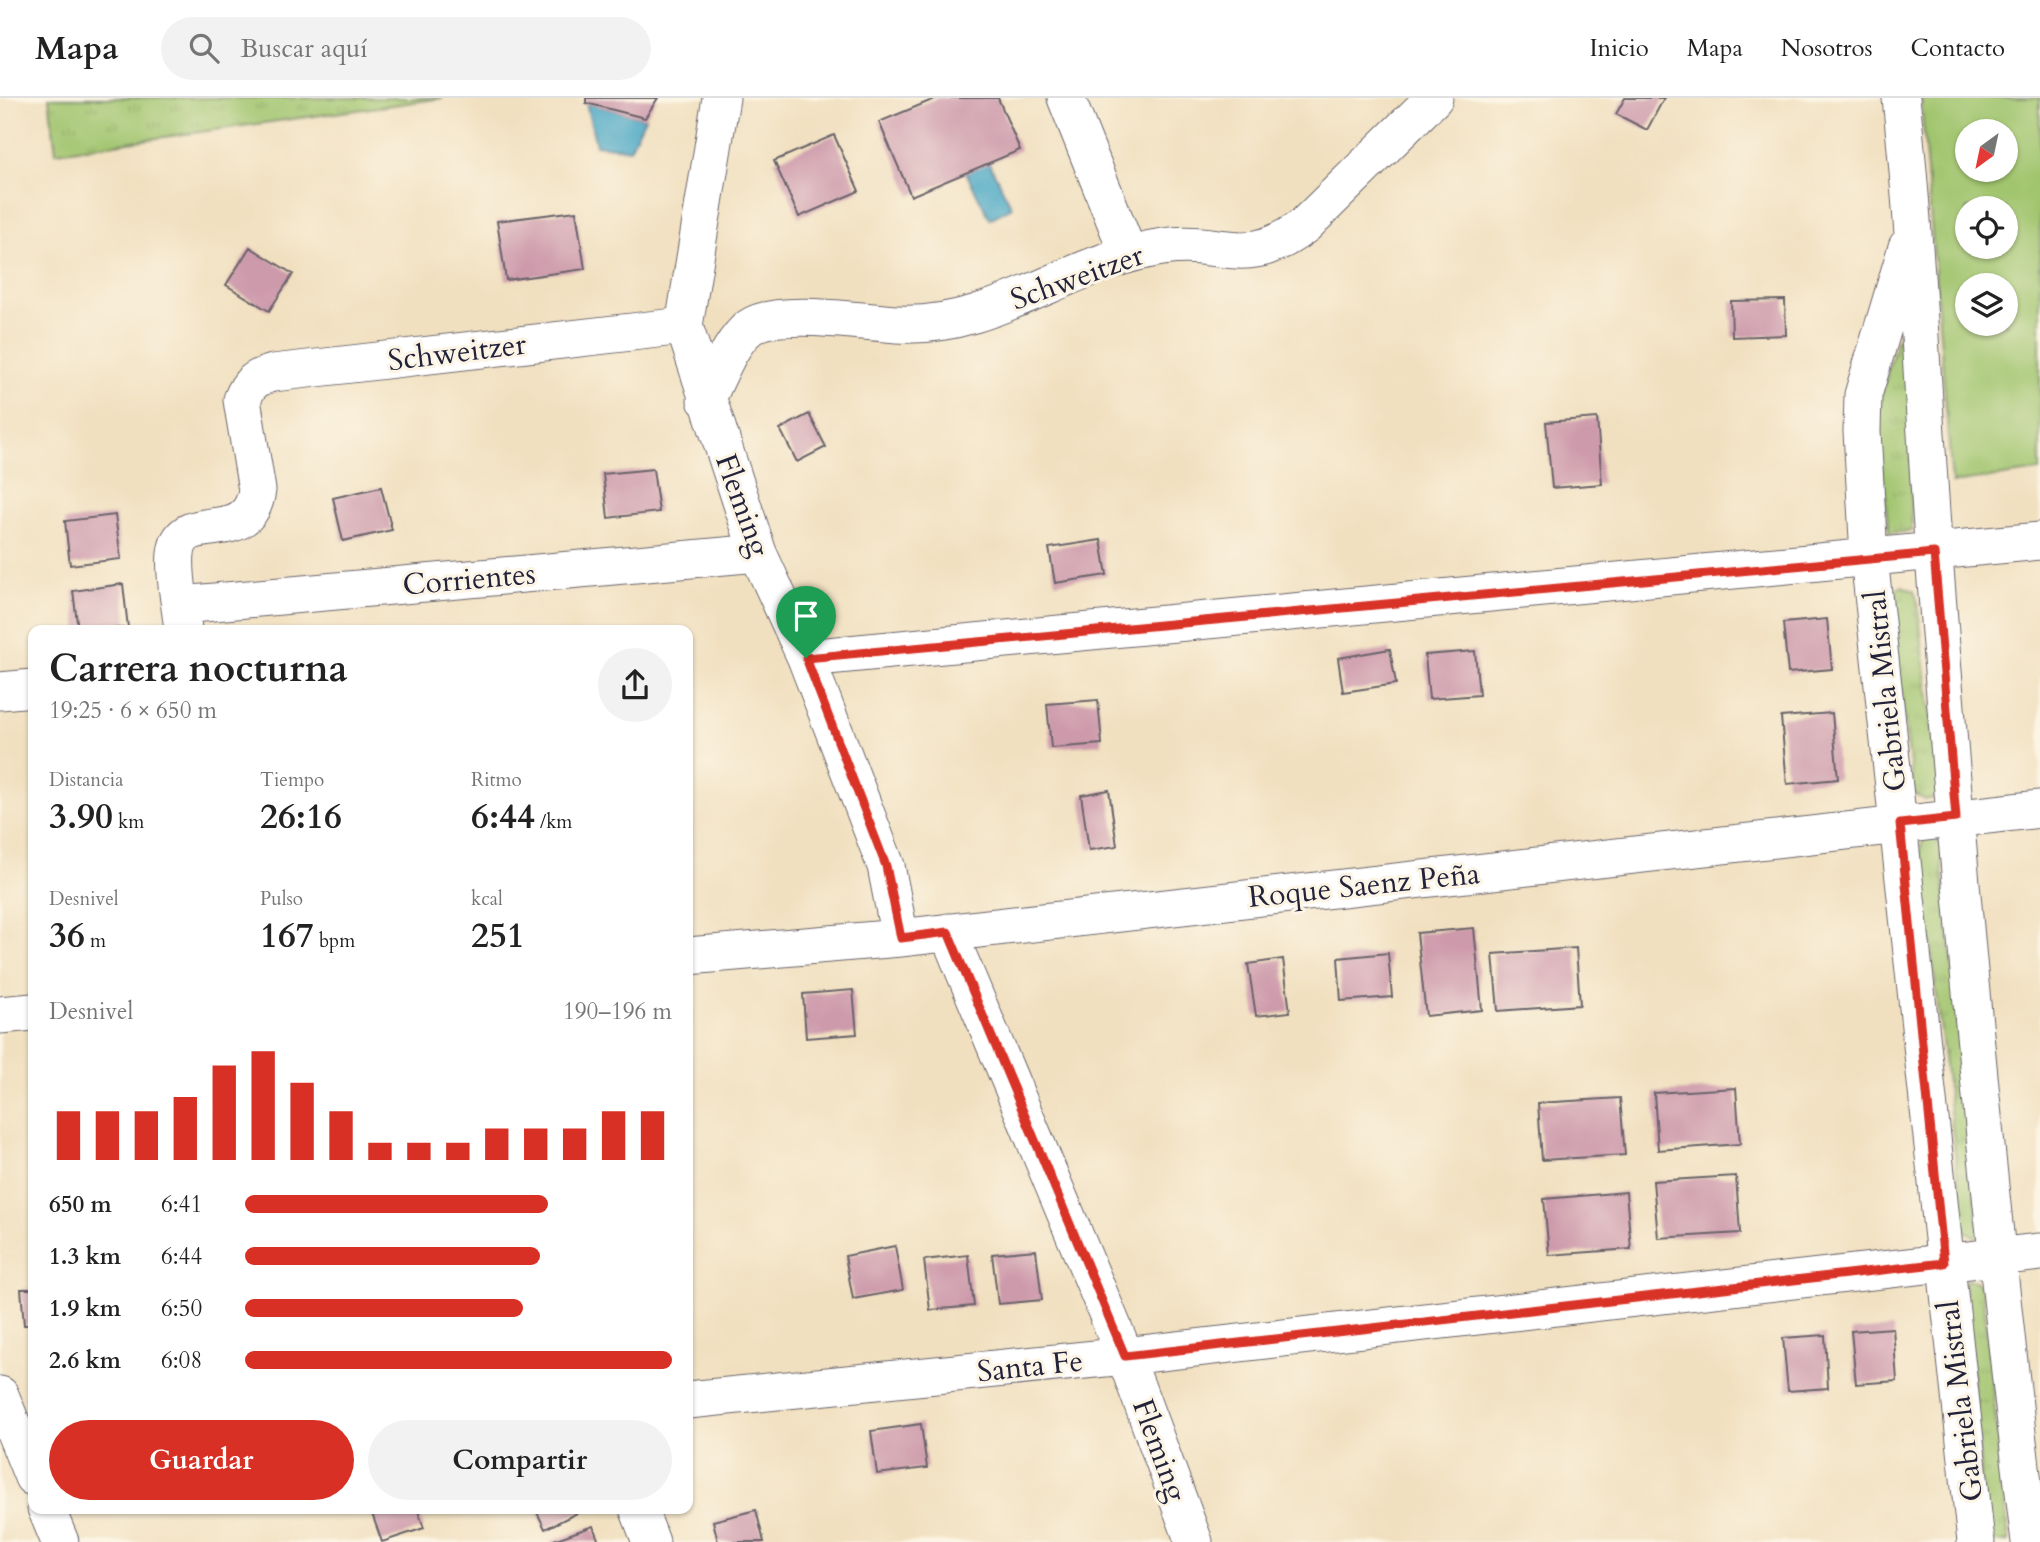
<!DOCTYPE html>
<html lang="es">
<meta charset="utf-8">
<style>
:root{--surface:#fff;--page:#f2f2f2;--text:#222;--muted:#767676;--line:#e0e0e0;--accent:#d93025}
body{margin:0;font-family:Cardo,serif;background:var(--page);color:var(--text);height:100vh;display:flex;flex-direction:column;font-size:26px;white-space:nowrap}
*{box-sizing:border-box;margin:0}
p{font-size:23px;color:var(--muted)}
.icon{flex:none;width:38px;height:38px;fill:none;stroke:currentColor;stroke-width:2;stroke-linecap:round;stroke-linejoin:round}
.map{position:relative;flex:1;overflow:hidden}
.sheet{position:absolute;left:28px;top:527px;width:665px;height:889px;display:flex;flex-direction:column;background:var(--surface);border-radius:14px;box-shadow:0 2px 5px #0004}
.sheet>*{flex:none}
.needle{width:46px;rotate:213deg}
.tools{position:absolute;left:1955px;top:21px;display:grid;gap:14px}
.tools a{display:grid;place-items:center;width:63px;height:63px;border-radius:50%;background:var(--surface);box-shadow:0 2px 5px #0004;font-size:35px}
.pin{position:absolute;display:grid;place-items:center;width:60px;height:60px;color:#fff;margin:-72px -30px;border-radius:50% 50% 50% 0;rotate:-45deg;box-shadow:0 0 7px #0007}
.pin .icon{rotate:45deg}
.round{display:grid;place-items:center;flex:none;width:74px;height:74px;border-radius:37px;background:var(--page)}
.headline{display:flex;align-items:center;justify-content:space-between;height:119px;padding:0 21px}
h1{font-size:38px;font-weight:600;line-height:52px}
.stats{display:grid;grid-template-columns:repeat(3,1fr);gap:10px;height:119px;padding:7px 21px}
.stats div{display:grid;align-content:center}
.stats b{font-size:35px;font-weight:600}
.stats small{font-size:19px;font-weight:400}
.stats p{font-size:19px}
.chart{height:196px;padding:14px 21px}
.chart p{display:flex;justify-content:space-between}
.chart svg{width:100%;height:126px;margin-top:7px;stroke:var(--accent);stroke-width:6}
.action{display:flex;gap:14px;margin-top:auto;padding:14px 21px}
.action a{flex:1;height:80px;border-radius:42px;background:var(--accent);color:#fff;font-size:28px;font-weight:600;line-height:80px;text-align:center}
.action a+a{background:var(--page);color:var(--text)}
ul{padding:0 21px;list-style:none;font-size:23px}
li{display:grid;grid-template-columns:112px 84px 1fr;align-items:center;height:52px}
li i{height:18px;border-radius:9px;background:var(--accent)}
header{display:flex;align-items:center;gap:42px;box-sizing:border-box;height:98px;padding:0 35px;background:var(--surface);border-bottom:2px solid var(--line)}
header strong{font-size:33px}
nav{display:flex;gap:38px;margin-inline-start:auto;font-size:24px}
.search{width:490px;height:63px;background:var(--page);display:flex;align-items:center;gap:18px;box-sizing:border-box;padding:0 24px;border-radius:38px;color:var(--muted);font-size:26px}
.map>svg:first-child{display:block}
</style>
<header>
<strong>Mapa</strong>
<div class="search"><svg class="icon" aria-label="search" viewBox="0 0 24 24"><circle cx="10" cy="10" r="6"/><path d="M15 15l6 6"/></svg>Buscar aquí</div>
<nav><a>Inicio</a><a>Mapa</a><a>Nosotros</a><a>Contacto</a></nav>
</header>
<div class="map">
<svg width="2040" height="1444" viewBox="0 0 2040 1444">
<defs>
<pattern id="grass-tufts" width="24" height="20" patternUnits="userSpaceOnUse" patternTransform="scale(1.75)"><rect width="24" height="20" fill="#a1c56e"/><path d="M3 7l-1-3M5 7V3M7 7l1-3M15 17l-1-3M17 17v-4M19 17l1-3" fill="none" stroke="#8aa960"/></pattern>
</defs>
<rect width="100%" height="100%" fill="#fcf5e5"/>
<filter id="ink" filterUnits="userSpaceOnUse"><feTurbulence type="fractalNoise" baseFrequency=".0143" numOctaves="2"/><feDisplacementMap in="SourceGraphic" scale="14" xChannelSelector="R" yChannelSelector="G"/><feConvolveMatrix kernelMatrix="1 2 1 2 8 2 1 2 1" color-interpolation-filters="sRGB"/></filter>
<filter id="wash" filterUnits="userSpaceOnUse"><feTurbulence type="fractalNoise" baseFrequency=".00686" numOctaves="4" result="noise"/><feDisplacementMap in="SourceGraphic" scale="28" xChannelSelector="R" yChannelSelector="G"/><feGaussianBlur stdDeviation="1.57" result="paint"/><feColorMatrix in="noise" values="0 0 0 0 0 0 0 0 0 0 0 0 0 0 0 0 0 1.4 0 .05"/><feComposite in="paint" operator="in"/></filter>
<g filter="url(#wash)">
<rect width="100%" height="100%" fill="#f1e0c0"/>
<path fill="url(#grass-tufts)" stroke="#627454" stroke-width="2" d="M49 0H443L56 54Z
M1897 241 1910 260 1912 433 1889 435 1876 316Z
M1902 488 1914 493 1917 502 1940 692 1935 700 1925 702 1914 695 1889 504 1891 495Z
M1935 740 1940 745 1979 1138 1976 1139 1964 1133 1920 751 1924 741Z
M1967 1182 1975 1183 1982 1191 2009 1444H1987L1964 1183Z"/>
<path fill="#a1c56e" stroke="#627454" stroke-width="2" fill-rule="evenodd" d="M1921 0H2040V373L1952 385ZM1967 33H2006V72H1967ZM1967 110H2006V149H1967ZM1967 187H2006V226H1967Z"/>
<path fill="#44a6c4" stroke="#336480" stroke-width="2" d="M586 5 645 20 630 51 596 47Z
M988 63 1012 109 990 121 966 75Z"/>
<g id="blocks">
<path fill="#cd9aab" d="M586 0H658L645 20 586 5Z
M937 0H998L1020 52 911 98 879 24Z
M1625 0H1664L1647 32 1616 16Z
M834 37 859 93 799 119 774 63Z
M576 113 585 171 506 182 497 123Z
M250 149 293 176 269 213 226 187Z
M1785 202 1786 237 1732 239 1731 203Z
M809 316 826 349 797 364 780 331Z
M1597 320 1602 386 1552 390 1546 324Z
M653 371 659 414 608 420 603 376Z
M381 389 392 432 343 443 333 400Z
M115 417 121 461 70 467 65 423Z
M1101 442 1107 477 1055 485 1049 450Z
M123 486 128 530 78 532 73 493Z
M1827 521 1832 571 1788 575 1783 525Z
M1390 551 1396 586 1343 594 1338 560Z
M1475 553 1479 597 1429 601 1425 557Z
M1098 602 1102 646 1051 650 1047 606Z
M1832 615 1838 681 1787 686 1781 619Z
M1109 692 1117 748 1089 752 1081 697Z
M1474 830 1482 912 1426 918 1417 835Z
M1576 850 1580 907 1498 913 1493 856Z
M1388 855 1392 899 1341 903 1338 860Z
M1283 861 1290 914 1256 918 1248 866Z
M853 892 857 936 806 940 803 896Z
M1736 990 1740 1046 1658 1052 1654 995Z
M1620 1000 1625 1057 1542 1062 1538 1005Z
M1736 1078 1740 1135 1658 1140 1653 1083Z
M1626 1094 1631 1151 1549 1157 1544 1101Z
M895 1148 903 1192 853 1201 845 1158Z
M1036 1152 1042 1202 998 1206 992 1156Z
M968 1157 974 1208 930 1212 924 1162Z
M21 1191H33V1227H24Z
M1893 1230 1897 1283 1856 1286 1851 1233Z
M1825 1237 1828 1290 1788 1293 1783 1240Z
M921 1326 927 1370 877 1376 871 1333Z
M370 1410H417L424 1430 382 1444Z
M535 1410H587L545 1431Z
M756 1412 764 1444H718L713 1423Z
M593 1428 599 1444H548Z"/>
</g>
</g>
<g filter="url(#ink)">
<use href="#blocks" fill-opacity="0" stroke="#6a646a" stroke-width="2"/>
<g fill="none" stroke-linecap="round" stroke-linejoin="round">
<g stroke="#6a646a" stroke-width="39">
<path id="street" d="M721 0 684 228 758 455 806 560 886 768 900 840
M1066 0 1128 155
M1901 0C1917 152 1923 305 1934 458 1959 787 1990 1116 2030 1444
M1907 149 1863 297 1862 333 1869 459 1976 1444
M706 302C718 280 729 245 750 229 776 210 862 224 896 226 993 232 1070 162 1163 149 1224 140 1245 173 1305 127L1434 0
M181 507 758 455
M183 532C181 511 172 469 177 450 187 411 249 450 257 392L242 302C249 284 255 280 273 275L684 228
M806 560 2040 443
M0 593 33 590
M948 834 1125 1258 1194 1444
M688 858 900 840 2040 711
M0 917 33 914
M0 1297 33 1379
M688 1302 1125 1258 2040 1154
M46 1410 60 1444
M638 1410 651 1444"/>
</g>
<use href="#street" stroke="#fff" stroke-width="37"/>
</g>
</g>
<g fill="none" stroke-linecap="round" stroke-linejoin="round" filter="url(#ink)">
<g stroke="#fff" stroke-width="14">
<path id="route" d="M1934 455 1956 720 1900 726 1944 1165 1125 1258 948 834 901 840 886 768 806 560Z"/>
</g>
<use href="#route" stroke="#d93025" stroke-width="9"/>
</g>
<g text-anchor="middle" stroke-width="6" stroke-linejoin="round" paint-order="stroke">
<g font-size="30" fill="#22223b" stroke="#fcf5e5">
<text transform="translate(1077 179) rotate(-20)" y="10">Schweitzer</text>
<text transform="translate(457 254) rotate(-7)" y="10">Schweitzer</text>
<text transform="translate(743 407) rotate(70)" y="10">Fleming</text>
<text transform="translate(469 481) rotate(-5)" y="10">Corrientes</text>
<text transform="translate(1885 593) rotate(-96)" y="10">Gabriela Mistral</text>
<text transform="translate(1364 787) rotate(-6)" y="10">Roque Saenz Peña</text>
<text transform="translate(1030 1268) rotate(-6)" y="10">Santa Fe</text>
<text transform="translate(1960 1303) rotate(-97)" y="10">Gabriela Mistral</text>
<text transform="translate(1160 1352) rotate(70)" y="10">Fleming</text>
</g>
</g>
</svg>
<div class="tools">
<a><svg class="needle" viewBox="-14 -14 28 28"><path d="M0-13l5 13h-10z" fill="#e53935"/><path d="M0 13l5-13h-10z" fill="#767676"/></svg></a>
<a><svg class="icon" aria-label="locate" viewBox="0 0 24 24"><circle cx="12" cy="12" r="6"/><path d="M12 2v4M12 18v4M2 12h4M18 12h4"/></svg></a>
<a><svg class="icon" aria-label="layers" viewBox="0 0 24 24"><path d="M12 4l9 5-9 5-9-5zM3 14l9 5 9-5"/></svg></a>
</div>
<div class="pin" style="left:806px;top:560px;background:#1e9e55"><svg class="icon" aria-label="arrive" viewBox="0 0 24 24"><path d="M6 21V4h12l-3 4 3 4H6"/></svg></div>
<section class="sheet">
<div class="headline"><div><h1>Carrera nocturna</h1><p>19:25 · 6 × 650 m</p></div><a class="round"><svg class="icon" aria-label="share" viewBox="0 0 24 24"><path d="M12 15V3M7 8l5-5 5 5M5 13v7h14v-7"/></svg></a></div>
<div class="stats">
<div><p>Distancia</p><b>3.90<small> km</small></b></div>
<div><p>Tiempo</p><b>26:16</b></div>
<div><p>Ritmo</p><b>6:44<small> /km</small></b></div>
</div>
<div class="stats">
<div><p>Desnivel</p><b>36<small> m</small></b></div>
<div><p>Pulso</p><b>167<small> bpm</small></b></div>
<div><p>kcal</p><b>251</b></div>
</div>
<div class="chart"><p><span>Desnivel</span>190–196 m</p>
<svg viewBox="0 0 160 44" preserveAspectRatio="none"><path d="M5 44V27M15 44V27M25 44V27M35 44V22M45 44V11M55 44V6M65 44V17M75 44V27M85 44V38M95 44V38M105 44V38M115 44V33M125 44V33M135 44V33M145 44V27M155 44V27"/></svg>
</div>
<ul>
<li><b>650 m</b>6:41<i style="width:71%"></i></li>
<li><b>1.3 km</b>6:44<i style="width:69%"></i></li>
<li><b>1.9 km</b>6:50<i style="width:65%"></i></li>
<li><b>2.6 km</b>6:08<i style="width:100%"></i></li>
</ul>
<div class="action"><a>Guardar</a><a>Compartir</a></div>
</section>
</div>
